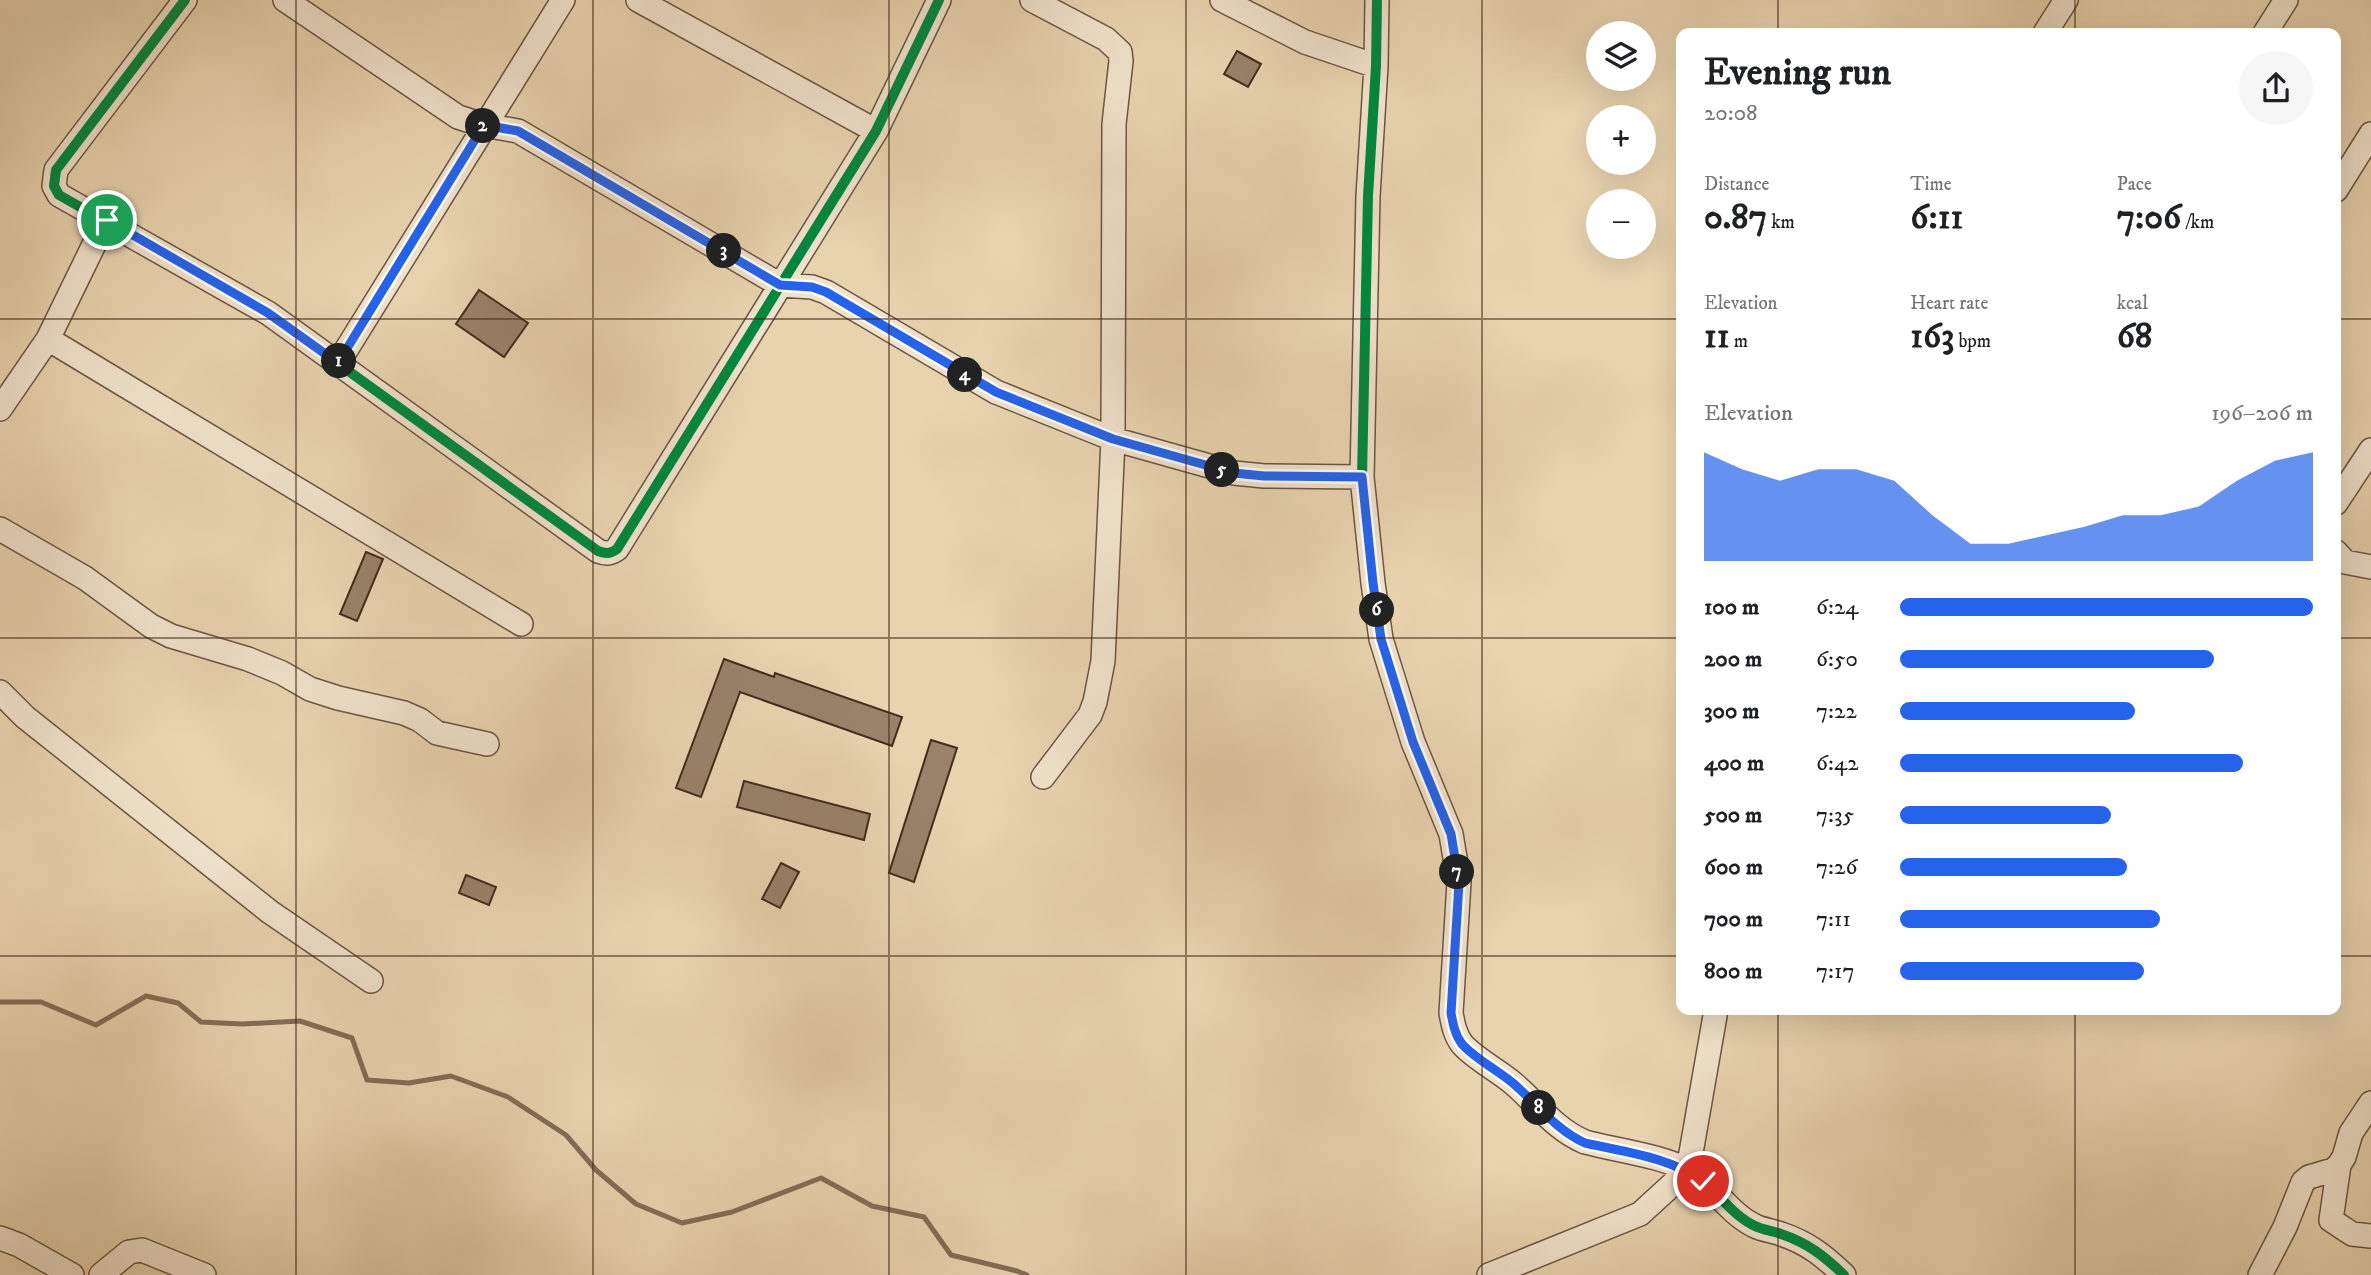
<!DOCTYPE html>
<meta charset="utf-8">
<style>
:root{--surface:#fff;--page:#f6f6f6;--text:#202124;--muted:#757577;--accent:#2563eb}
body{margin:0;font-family:"IM FELL DW Pica",serif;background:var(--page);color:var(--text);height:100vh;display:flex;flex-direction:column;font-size:26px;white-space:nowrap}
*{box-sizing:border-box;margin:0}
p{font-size:23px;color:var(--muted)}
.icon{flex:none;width:38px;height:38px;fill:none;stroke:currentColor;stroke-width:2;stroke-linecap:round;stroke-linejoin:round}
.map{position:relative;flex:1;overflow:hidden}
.sheet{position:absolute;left:1676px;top:28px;width:665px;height:987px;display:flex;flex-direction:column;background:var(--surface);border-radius:14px;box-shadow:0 7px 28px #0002}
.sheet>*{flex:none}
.buttons{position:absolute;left:1586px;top:21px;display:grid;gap:14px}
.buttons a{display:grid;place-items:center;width:70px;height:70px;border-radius:50%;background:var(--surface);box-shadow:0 7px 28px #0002;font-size:35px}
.pin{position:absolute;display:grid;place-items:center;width:60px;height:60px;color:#fff;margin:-30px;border:4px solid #fff;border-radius:50%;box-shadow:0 2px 7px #0007}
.km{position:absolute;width:35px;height:35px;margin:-18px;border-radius:50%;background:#222;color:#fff;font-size:19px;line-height:35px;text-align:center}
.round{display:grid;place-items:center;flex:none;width:74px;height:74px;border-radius:37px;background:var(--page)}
.summary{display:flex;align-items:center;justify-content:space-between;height:119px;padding:0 28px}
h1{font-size:38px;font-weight:700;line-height:52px}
.metrics{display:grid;grid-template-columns:repeat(3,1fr);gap:10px;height:119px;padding:7px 28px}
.metrics div{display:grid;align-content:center}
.metrics b{font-size:35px;font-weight:700}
.metrics small{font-size:19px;font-weight:400}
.metrics p{font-size:19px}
.chart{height:196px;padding:14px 28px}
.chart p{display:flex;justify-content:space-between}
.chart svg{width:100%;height:126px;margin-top:7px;fill:var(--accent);opacity:.7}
ul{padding:0 28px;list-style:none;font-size:23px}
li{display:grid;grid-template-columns:112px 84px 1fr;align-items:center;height:52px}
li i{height:18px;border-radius:9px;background:var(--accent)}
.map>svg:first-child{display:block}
</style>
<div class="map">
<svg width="2371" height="1275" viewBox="0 0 2371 1275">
<rect width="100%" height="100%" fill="#e8d3af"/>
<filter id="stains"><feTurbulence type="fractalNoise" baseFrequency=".00286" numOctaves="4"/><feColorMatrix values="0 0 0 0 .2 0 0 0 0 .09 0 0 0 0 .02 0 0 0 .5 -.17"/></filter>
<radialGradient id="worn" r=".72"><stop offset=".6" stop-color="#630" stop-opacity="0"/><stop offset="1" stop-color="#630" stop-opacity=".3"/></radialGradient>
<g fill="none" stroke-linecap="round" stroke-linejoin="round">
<path stroke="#846e57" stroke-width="5" d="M0 1002H41L96 1025 146 996 178 1003 201 1022 242 1024 300 1021 352 1038 367 1080 409 1083 451 1076 508 1097 566 1135 596 1170 636 1204 682 1223 732 1212 821 1178 872 1206 924 1217 951 1255 1017 1271 1027 1275"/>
</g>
<path fill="#998269" stroke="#432b1d" stroke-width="2" d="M1237 51 1261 64 1248 87 1224 74Z
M479 290 528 323 504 357 456 324Z
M366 552 383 559 357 621 340 614Z
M724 659 774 677 775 673 902 717 892 746 740 692 701 797 676 788Z
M931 740 957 748 914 882 889 873Z
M744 781 870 814 864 840 737 807Z
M781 863 799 872 780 908 762 899Z
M466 875 496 887 489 905 459 893Z"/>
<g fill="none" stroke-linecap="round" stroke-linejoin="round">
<g stroke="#6c5542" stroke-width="26">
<path id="minor" d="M185 0 56 170 54 186 59 195 268 313 598 551C606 554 610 554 617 549L876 131 939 0
M285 0 458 117 483 125 518 131 780 285 812 287 826 292 996 392 1113 439 1234 473 1264 476 1362 477
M638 0 876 131
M1032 0 1106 39 1120 52 1121 61 1114 124 1113 439 1103 661 1095 702 1090 715 1043 777
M1222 0 1305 42 1376 66
M1377 0 1376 66 1368 196 1362 477 1373 583 1381 639 1413 742 1451 834 1459 882 1451 1013C1453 1024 1455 1035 1462 1044 1474 1058 1499 1071 1514 1084 1537 1104 1556 1130 1585 1142 1615 1150 1664 1156 1689 1171 1714 1185 1729 1214 1755 1226 1763 1230 1773 1231 1781 1234 1808 1243 1824 1256 1844 1275
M2045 33 2066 0
M2265 33 2286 0
M2336 190 2371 134
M48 339 521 624
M338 363 563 0
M0 409 48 339 106 220
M2336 503 2371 450
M0 529 85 578 151 626 171 636 248 659 282 673 310 689 338 698 404 713 420 720 437 733 487 744
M2336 552 2345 562 2371 567
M0 692 25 717 270 912 371 981
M2339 1165 2331 1220 2352 1234 2371 1236
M0 1238 19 1245 72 1275
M101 1275 129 1252 142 1250 204 1275
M1489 1275 1640 1214 1688 1170 1716 1010
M2260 1275 2285 1227 2303 1182 2309 1177 2333 1170 2339 1165 2344 1157 2351 1133 2371 1103"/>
</g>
<use href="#minor" stroke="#f0e2cb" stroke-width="23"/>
<g stroke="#f0e2cb" stroke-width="15">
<path id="cycleway" d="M185 0 56 170 54 186 59 195 268 313 598 551C606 554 610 554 617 549L876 131 939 0
M1377 0 1376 66 1368 196 1362 477 1373 583 1381 639 1413 742 1451 834 1459 882 1451 1013C1453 1024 1455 1035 1462 1044 1474 1058 1499 1071 1514 1084 1537 1104 1556 1130 1585 1142 1615 1150 1664 1156 1689 1171 1714 1185 1729 1214 1755 1226 1763 1230 1773 1231 1781 1234 1808 1243 1824 1256 1844 1275"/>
</g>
<use href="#cycleway" stroke="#00873e" stroke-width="10"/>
</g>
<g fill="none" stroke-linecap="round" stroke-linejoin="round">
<g stroke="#fff" stroke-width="14">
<path id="route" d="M107 220 268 313 338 363 484 125 518 131 780 285 812 287 826 292 996 392 1113 439 1234 473 1264 476 1362 477 1373 583 1381 639 1413 742 1451 834 1459 883 1451 1013C1453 1024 1455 1035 1462 1044 1474 1058 1499 1071 1514 1084 1537 1104 1556 1130 1585 1143 1625 1152 1669 1157 1703 1181"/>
</g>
<use href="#route" stroke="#2563eb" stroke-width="9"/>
</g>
<path fill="none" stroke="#432b1d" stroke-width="2" stroke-opacity="0.55" d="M296 0V1275M593 0V1275M889 0V1275M1186 0V1275M1482 0V1275M1778 0V33M2075 0V33M0 319H1682M2336 319H2371M0 638H1682M2336 638H2371M0 956H1682M2336 956H2371M1778 1010V1275M2075 1010V1275"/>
<rect width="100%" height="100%" filter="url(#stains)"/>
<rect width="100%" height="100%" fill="url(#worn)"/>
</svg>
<div class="buttons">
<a><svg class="icon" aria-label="layers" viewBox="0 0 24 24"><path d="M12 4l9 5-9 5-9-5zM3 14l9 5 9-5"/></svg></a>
<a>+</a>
<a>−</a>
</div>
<div class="pin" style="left:107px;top:220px;background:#1e9e55"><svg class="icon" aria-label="arrive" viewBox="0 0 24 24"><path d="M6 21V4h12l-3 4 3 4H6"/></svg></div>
<div class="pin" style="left:1703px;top:1181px;background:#d93025"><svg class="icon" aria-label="check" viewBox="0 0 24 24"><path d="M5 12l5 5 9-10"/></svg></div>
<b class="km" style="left:339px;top:361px">1</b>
<b class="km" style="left:483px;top:126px">2</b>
<b class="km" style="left:724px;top:251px">3</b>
<b class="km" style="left:965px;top:375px">4</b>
<b class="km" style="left:1222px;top:470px">5</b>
<b class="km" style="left:1377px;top:610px">6</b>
<b class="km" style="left:1457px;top:872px">7</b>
<b class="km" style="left:1539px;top:1108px">8</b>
<section class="sheet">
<div class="summary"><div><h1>Evening run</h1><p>20:08</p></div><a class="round"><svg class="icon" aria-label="share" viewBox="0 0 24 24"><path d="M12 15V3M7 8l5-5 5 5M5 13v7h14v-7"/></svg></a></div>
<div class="metrics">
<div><p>Distance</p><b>0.87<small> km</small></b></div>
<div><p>Time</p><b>6:11</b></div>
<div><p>Pace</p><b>7:06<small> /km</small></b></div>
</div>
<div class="metrics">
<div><p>Elevation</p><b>11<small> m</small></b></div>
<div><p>Heart rate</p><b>163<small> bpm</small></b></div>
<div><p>kcal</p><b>68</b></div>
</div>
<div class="chart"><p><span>Elevation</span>196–206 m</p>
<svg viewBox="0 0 160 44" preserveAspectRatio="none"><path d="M0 44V6L10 12L20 16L30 12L40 12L50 16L60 28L70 38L80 38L90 35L100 32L110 28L120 28L130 25L140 16L150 9L160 6V44z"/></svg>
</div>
<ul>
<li><b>100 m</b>6:24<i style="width:100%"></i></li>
<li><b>200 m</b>6:50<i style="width:76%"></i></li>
<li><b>300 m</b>7:22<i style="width:57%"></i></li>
<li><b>400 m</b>6:42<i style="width:83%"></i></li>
<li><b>500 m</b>7:35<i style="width:51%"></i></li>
<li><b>600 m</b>7:26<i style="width:55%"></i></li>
<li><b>700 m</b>7:11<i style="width:63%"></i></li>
<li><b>800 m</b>7:17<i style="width:59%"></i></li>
</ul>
</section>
</div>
